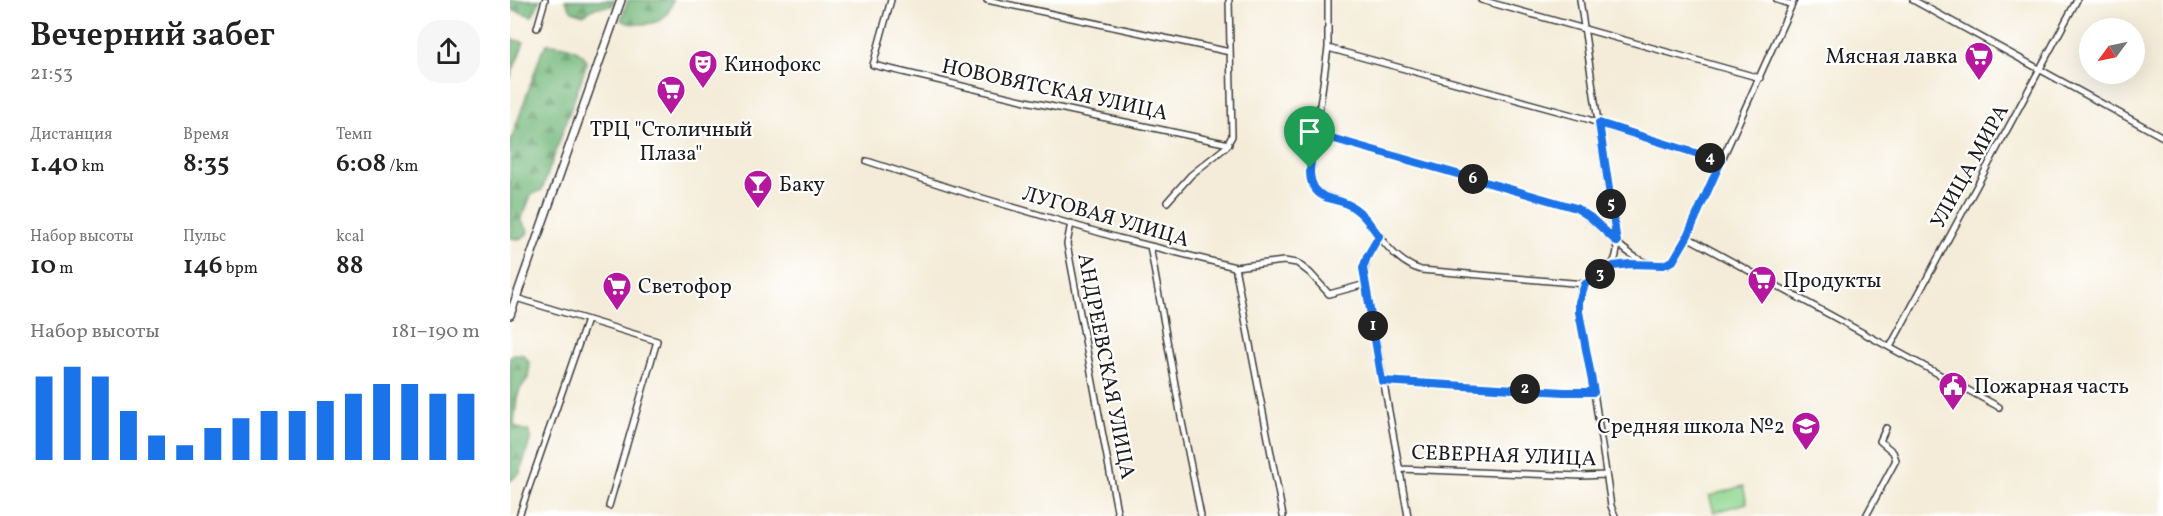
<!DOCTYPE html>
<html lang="ru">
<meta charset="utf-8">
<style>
:root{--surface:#fff;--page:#f6f6f6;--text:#222;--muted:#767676;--accent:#1a73e8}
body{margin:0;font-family:Vollkorn,serif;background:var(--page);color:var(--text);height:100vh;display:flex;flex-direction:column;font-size:22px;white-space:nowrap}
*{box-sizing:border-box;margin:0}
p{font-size:20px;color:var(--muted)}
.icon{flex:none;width:33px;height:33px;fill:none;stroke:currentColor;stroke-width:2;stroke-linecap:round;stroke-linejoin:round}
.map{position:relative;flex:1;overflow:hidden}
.drawer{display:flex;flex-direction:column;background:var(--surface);width:510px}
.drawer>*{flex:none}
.needle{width:39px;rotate:237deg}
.controls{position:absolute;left:1569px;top:18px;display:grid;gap:12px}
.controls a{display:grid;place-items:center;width:66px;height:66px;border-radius:50%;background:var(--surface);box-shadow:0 6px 24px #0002;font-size:30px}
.pin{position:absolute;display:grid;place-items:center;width:51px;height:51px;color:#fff;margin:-62px -26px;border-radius:50% 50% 50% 0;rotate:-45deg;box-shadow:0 0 6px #0007}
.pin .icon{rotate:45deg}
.km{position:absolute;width:30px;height:30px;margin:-15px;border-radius:50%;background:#222;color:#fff;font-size:16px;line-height:30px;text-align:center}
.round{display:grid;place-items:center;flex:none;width:63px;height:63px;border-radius:24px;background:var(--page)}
.head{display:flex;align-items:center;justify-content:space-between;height:102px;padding:0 30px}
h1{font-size:33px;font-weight:600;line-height:45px}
.figures{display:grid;grid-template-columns:repeat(3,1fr);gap:9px;height:102px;padding:6px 30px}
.figures div{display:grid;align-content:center}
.figures b{font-size:26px;font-weight:600}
.figures small{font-size:16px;font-weight:400}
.figures p{font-size:16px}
.chart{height:168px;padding:12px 30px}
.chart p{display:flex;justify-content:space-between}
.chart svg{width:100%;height:108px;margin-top:6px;stroke:var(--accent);stroke-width:6}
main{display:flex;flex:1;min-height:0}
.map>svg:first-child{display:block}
</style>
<main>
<section class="drawer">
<div class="head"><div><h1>Вечерний забег</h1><p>21:53</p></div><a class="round"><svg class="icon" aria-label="share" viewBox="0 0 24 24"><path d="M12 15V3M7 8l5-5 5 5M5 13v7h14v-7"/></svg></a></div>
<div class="figures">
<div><p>Дистанция</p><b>1.40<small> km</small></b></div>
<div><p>Время</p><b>8:35</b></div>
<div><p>Темп</p><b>6:08<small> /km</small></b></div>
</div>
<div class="figures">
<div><p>Набор высоты</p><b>10<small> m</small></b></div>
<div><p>Пульс</p><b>146<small> bpm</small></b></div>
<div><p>kcal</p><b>88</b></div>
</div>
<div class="chart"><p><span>Набор высоты</span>181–190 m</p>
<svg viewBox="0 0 160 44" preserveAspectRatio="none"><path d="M5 44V10M15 44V6M25 44V10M35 44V24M45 44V34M55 44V38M65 44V31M75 44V27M85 44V24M95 44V24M105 44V20M115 44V17M125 44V13M135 44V13M145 44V17M155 44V17"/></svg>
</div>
</section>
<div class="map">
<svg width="1653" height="516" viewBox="0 0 1653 516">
<defs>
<pattern id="forest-firs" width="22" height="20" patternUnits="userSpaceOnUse" patternTransform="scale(1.5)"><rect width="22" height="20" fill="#74b87b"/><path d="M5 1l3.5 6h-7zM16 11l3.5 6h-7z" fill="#5e9564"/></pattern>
</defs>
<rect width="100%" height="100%" fill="#fff"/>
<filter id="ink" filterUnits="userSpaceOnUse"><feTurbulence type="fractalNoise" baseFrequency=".0167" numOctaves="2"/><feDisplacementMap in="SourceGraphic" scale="12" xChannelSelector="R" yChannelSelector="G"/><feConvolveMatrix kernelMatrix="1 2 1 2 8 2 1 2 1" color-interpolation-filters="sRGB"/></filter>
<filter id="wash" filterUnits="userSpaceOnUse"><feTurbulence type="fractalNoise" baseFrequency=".008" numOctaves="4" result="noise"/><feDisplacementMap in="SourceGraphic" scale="24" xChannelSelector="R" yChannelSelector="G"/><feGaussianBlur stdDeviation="1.35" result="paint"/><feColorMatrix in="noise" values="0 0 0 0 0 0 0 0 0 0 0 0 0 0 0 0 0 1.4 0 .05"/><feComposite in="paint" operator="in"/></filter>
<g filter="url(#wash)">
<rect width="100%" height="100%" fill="#f4ecd8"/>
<path fill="url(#forest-firs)" stroke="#486a4c" stroke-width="1.5" d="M0 0H30L22 16 0 9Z
M55 0H104L102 6 87 7 73 15 62 11Z
M118 0H163C161 8 157 16 150 20 141 25 119 26 111 20Z
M0 39 14 42 0 78Z
M37 44C51 44 74 48 77 63L32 190 21 195 12 218V222L18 230 17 234 12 239 0 238V143L32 51Z
M4 354 14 355 20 364 18 378 10 389 7 398 4 424 8 428 18 431 21 437 10 473 0 481V357Z"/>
<path fill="#91d791" stroke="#567a56" stroke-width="1.5" d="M1233 486 1237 503 1204 512 1199 496Z"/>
</g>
<g filter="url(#ink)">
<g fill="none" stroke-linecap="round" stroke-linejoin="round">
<g stroke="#3c3b38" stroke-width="8">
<path id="minor" d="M381 0 363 65 516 101 719 144
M477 0 720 52
M818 0V48L800 177C805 199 823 196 840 205 852 213 861 225 869 236L857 257 854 274 898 516
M971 0 1250 78
M1070 0 1107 250C1104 275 1086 270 1075 284 1069 291 1069 304 1069 313L1084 392 1101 506 1105 516
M1267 0 1282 5
M1403 0 1653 137
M27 28 35 0
M818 48 1077 119 1101 128 1211 161
M807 134 1066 208C1088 220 1135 284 1163 261 1169 255 1173 244 1177 237L1489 407
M357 161 462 195 608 238 725 267 774 261 787 263 800 273 819 294 856 284
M657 202 681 175 716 147 722 136 719 0
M561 223 557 244 608 516
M869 236C880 251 894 265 911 270L1075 284
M1177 237 1284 0
M640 246 670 412 691 516
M725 267 773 516
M1100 268 1109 265 1135 264
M6 298 147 341 99 506
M1380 347 1567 0
M872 381 1054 392H1084
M890 469 1071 476 1096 475
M9 516 77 320
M1356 516 1386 460 1383 452 1370 441 1376 428"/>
</g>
<g stroke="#3c3b38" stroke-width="10">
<path id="tertiary" d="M0 315 111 0"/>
</g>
<use href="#minor" stroke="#fff" stroke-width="5"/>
<use href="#tertiary" stroke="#fff" stroke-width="7"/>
</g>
</g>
<g fill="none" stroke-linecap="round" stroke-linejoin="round" filter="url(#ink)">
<g stroke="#fff" stroke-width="12">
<path id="route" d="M1089 123 1211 161 1177 237 1163 261 1153 265 1120 264 1103 266 1075 284 1069 302V312L1084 392H1054L872 381 853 268 857 257 869 236C860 224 851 210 837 204 830 200 822 200 815 197 790 185 803 154 807 134L1066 208 1080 217 1107 242Z"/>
</g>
<use href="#route" stroke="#1a73e8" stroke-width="8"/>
</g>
<defs>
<g id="supermarket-pin" transform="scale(1.5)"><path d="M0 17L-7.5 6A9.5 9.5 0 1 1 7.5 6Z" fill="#b5179e" stroke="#fff"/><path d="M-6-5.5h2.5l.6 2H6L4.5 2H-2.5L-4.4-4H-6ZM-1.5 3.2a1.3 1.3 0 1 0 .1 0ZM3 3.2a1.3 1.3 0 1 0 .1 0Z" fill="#fff"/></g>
<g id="theatre-pin" transform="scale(1.5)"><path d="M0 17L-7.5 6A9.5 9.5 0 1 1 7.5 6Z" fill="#b5179e" stroke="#fff"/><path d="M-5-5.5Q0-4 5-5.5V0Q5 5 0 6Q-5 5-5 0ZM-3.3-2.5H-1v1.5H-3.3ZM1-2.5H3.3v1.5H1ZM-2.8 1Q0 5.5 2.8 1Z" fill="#fff"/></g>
<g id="bar-pin" transform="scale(1.5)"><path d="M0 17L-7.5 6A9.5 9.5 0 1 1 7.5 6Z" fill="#b5179e" stroke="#fff"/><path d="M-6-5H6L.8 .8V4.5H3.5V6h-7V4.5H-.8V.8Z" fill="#fff"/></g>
<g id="civic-pin" transform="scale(1.5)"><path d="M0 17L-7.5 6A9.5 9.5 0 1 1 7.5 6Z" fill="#b5179e" stroke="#fff"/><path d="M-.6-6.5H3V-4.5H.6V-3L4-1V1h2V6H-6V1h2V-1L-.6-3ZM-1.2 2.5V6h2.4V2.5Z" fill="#fff"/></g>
<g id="school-pin" transform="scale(1.5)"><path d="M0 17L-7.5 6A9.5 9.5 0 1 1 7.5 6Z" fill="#b5179e" stroke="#fff"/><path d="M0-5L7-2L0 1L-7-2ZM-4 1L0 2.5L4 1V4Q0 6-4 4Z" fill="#fff"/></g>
</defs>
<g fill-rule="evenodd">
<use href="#supermarket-pin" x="1469" y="56"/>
<use href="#theatre-pin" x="193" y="64"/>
<use href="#supermarket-pin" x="161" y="90"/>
<use href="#bar-pin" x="248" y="184"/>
<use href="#supermarket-pin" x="1252" y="280"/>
<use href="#supermarket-pin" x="107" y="286"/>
<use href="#civic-pin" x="1443" y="386"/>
<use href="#school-pin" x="1296" y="426"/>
</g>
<g text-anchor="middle" stroke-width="4.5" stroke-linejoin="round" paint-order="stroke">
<g font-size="21" fill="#1c1c1c" stroke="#fff" text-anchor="start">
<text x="1448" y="63" text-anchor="end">Мясная лавка</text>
<text x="214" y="71">Кинофокс</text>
<text x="161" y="136" text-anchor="middle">ТРЦ "Столичный<tspan x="161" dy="24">Плаза"</tspan></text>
<text x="269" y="191">Баку</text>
<text x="1273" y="287">Продукты</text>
<text x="128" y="293">Светофор</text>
<text x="1464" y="393">Пожарная часть</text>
<text x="1275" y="433" text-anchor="end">Средняя школа №2</text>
</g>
<g font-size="21" fill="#1c1c1c" stroke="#fff">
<text transform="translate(545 89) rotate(12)" y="7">НОВОВЯТСКАЯ УЛИЦА</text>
<text transform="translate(1459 166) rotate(-61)" y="7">УЛИЦА МИРА</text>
<text transform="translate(596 216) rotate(16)" y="7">ЛУГОВАЯ УЛИЦА</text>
<text transform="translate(597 366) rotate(79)" y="7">АНДРЕЕВСКАЯ УЛИЦА</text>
<text transform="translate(994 455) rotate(2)" y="7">СЕВЕРНАЯ УЛИЦА</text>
</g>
</g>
</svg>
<div class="controls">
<a><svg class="needle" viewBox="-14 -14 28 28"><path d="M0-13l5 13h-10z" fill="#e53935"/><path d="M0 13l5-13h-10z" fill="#767676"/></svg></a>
</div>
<div class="pin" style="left:800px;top:168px;background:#1e9e55"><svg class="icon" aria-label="arrive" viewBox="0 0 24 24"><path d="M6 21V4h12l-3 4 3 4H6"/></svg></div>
<b class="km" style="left:863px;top:326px">1</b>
<b class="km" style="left:1015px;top:389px">2</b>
<b class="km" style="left:1090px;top:274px">3</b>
<b class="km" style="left:1200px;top:158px">4</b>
<b class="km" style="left:1101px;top:204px">5</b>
<b class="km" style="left:963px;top:179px">6</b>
</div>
</main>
